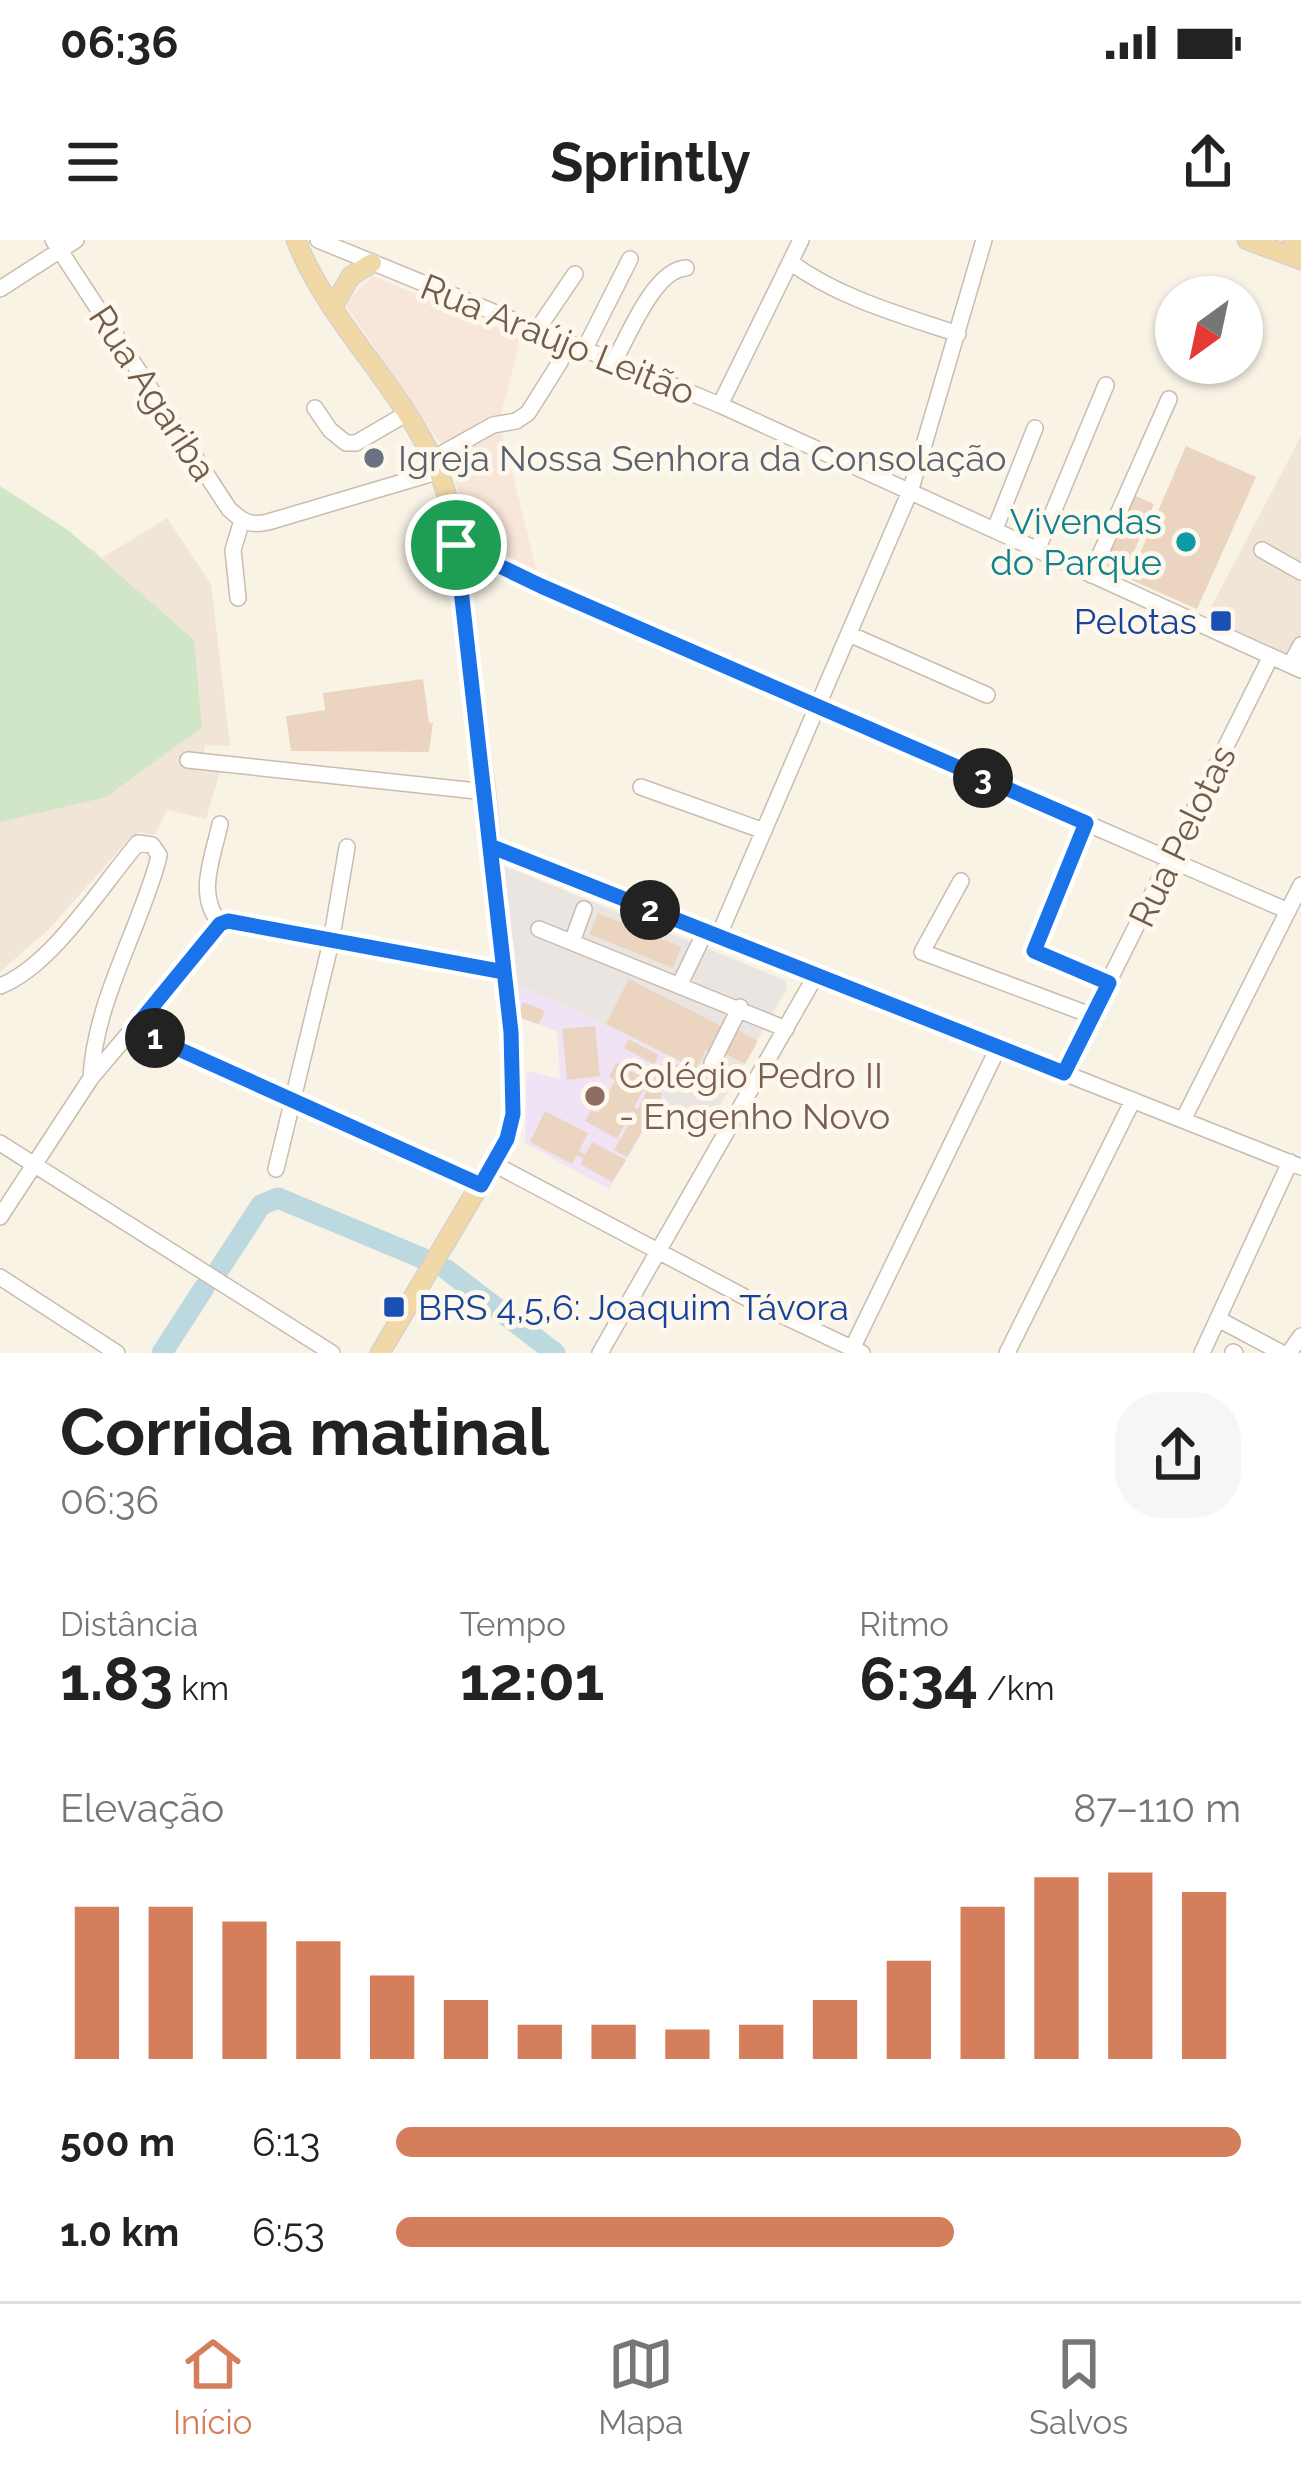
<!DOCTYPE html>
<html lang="pt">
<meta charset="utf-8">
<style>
:root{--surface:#fff;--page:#f6f6f6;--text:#222;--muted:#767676;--line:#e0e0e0;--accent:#d47e5b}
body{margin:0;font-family:Raleway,sans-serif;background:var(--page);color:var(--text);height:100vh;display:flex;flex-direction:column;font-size:45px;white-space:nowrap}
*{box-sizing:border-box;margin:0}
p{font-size:39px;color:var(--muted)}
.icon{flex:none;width:66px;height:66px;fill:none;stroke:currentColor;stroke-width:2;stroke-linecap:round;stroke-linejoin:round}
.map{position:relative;height:1113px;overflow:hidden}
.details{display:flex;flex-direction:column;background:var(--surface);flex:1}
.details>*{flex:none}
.needle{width:78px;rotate:213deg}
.fabs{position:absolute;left:1155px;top:36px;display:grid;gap:24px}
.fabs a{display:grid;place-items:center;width:108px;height:108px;border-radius:50%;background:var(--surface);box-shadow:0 3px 9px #0004;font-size:60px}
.pin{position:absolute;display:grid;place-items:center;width:102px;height:102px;color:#fff;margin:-51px;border:6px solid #fff;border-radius:50%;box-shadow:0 3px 12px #0007}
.km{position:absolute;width:60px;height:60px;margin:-30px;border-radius:50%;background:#222;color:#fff;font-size:33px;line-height:60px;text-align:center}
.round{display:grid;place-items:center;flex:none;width:126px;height:126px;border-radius:48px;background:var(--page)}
.head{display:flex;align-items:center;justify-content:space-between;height:204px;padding:0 60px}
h1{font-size:66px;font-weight:700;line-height:90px}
.metrics{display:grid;grid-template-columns:repeat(3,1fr);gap:18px;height:204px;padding:12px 60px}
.metrics div{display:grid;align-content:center}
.metrics b{font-size:60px;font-weight:700}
.metrics small{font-size:33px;font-weight:400}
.metrics p{font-size:33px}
.chart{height:336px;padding:24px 60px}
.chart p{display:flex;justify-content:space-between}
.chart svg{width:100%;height:216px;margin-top:12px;stroke:var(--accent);stroke-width:6}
ul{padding:0 60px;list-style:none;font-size:39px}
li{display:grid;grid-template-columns:192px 144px 1fr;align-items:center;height:90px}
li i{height:30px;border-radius:15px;background:var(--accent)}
.status{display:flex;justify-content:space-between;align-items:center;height:84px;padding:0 60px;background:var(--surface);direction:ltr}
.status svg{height:33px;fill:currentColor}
header{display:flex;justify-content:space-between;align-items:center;height:156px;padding:0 60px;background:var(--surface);font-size:54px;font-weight:700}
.tab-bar{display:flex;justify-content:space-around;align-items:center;height:168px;border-top:3px solid var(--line);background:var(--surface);font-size:33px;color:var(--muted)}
.tab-bar a{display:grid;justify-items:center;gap:6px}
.tab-bar .current{color:var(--accent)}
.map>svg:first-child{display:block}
</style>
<div class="status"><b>06:36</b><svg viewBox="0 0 49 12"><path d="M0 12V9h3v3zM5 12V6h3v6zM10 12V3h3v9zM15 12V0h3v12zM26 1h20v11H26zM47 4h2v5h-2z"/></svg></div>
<header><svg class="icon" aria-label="menu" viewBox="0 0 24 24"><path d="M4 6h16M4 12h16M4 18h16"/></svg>Sprintly<svg class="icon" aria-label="share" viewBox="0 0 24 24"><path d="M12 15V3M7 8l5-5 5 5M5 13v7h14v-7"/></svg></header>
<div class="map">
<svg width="1301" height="1113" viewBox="0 0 1301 1113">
<rect width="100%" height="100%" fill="#f9f3e6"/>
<path fill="#f0e5d6" d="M1300 198H1301V422L1206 377Z
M0 261 59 337 93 309 102 318 167 278 211 344 230 506 205 505 203 518 223 521 206 579 167 570 155 595 139 592 130 598 49 689 0 732Z"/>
<path fill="#f8e6db" d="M372 36 521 97 499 181 538 336 471 304 450 218 345 64Z"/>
<path fill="#eae5e0" d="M507 627 785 740 787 748 703 895 654 873 683 823 512 741 500 629Z"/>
<path fill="#f0e3f6" d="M512 741 684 823 609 949 525 903 527 831 560 839 557 791 517 777Z"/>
<path fill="#d1e5c7" d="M0 246 68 290 194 400 202 487 106 557 0 582Z"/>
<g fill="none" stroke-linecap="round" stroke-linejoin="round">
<path stroke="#bdd9e0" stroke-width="21" d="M220 1028 261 965 278 958 422 1018
M447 1030 555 1113
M162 1113 204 1048"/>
</g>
<path fill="#ebd5c1" d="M1186 206 1256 237 1197 369 1129 339Z
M1134 255 1154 264 1124 335 1105 325Z
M423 439 429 483 433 482 429 512 291 511 286 476 325 470 323 453Z
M598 673 681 707 673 728 589 694Z
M629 739 725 788 712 813 706 810 696 829 606 784Z
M523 762 545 771 539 784 517 777Z
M595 786 600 836 567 840 562 789Z
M734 788 758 801 745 824 722 812Z
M628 799 659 815 654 824 624 808Z
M666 818 678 825 663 851 651 844Z
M616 823 649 840 634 867 638 869 649 846 663 854 627 917 614 910 635 873 632 871 617 899 585 881 591 870 598 873 615 840 609 837Z
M545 871 588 893 579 911 585 915 592 902 626 920 612 942 580 924 583 919 577 915 572 924 530 902Z"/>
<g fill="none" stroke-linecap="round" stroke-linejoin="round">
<g stroke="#c9bcae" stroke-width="18">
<path id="minor" d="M53 0 229 269C243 282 250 286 268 282L440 231
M318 0 720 165 1301 430
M790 22C839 58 901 75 958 94
M0 49 76 0
M537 90 575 34
M584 110 630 19
M614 122C628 96 655 29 686 28
M720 165 801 0
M315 168 330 190 346 203H356L406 174
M434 218 493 185 516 181 528 173 560 122 567 103
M995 289 1035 188
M456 305 541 346 1288 671
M1038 308 1106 145
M1262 310 1301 332
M1091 335 1169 159
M238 358 233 310 242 280
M849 394 987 455
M1290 425 1301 405
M188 520 486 552
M641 547 764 591
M1086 583 1034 711 1109 743
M220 584C213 618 195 656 221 684
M491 606 1301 927
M961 641 922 712 1093 776
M221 684 228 681 504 732
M539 689 786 789
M718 697 911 249 984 0
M572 702 584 669
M0 746C52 726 101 646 138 603L152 605 159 615 157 624C136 696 95 763 91 838
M679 746 705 692
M134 789 481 945
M712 823 740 767
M1063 833 1271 416
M1184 878 1301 645
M0 903 332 1113
M494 924 754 1062 862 1113
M276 929 331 702 347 607
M0 977 91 838 221 684
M0 1037 117 1113
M1218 1079 1282 1113
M1233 1112 1235 1113
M600 1113 816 735
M850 1113 998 808
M1007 1113 1133 860
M1202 1113 1290 922
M1289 1113 1301 1096"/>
</g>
<g stroke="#d7d1cd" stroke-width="21">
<path id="major" d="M296 0C333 94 420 161 448 259L486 552 511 792 513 875 507 899 380 1113
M1247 0 1301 20
M1292 0 1301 3
M332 68 351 36 372 23"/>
</g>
<use href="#minor" stroke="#fff" stroke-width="15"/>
<use href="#major" stroke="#f0d9a7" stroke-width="18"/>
</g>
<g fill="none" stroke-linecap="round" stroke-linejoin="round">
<g stroke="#fff" stroke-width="24">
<path id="route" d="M456 305 504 732 228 681 220 684 134 789 481 945 507 899 513 874 511 792 490 606 1064 833 1109 743 1034 711 1086 583 541 346 456 305"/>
</g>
<use href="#route" stroke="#1a73e8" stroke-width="15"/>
</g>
<circle fill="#6b7280" stroke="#fdf7ec" stroke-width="4.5" cx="374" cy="218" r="12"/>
<circle fill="#0f9aa8" stroke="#fdf7ec" stroke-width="4.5" cx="1186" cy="302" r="12"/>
<g fill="#1a4fb4" stroke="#fdf7ec" stroke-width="4.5">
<rect x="1209" y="369" width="24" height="24" rx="6"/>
<rect x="382" y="1055" width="24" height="24" rx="6"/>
</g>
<circle fill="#8d6e63" stroke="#fdf7ec" stroke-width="4.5" cx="595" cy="856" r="12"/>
<g text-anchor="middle" stroke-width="10" stroke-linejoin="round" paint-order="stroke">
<g font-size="36" fill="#6f5c4e" stroke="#fdf7ec">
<text transform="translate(558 99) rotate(22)" y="13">Rua Araújo Leitão</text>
<text transform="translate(153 153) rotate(57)" y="13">Rua Agariba</text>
<text transform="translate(1182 596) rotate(-64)" y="13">Rua Pelotas</text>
</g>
<g font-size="36" fill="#5b616d" stroke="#fdf7ec" text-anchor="start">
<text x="398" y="231">Igreja Nossa Senhora da Consolação</text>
</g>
<g font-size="36" fill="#0d838f" stroke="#fdf7ec" text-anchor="end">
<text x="1162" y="294">Vivendas<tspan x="1162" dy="41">do Parque</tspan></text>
</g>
<g font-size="36" fill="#164399" stroke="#fdf7ec" text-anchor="end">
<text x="1197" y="394">Pelotas</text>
<text x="418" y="1080" text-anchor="start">BRS 4,5,6: Joaquim Távora</text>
</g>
<g font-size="36" fill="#785e54" stroke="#fdf7ec" text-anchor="start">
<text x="619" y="848">Colégio Pedro II<tspan x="619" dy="41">- Engenho Novo</tspan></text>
</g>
</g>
</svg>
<div class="fabs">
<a><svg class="needle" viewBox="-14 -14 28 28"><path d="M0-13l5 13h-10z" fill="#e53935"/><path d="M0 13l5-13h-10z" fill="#767676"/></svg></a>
</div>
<div class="pin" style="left:456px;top:305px;background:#1e9e55"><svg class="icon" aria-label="arrive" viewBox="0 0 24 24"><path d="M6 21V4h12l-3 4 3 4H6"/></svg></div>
<b class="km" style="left:155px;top:798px">1</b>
<b class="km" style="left:650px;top:670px">2</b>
<b class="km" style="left:983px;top:538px">3</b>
</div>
<section class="details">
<div class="head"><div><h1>Corrida matinal</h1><p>06:36</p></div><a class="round"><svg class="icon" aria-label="share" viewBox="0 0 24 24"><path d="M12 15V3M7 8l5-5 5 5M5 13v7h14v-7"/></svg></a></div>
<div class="metrics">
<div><p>Distância</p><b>1.83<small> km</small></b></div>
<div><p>Tempo</p><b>12:01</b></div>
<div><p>Ritmo</p><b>6:34<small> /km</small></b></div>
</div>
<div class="chart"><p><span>Elevação</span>87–110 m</p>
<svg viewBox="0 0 160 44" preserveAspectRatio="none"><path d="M5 44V13M15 44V13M25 44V16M35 44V20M45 44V27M55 44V32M65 44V37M75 44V37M85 44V38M95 44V37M105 44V32M115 44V24M125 44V13M135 44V7M145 44V6M155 44V10"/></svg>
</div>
<ul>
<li><b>500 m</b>6:13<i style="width:100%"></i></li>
<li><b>1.0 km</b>6:53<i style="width:66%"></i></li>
</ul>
</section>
<nav class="tab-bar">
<a class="current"><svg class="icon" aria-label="home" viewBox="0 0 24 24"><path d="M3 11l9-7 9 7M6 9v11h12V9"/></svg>Início</a>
<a><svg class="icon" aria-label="map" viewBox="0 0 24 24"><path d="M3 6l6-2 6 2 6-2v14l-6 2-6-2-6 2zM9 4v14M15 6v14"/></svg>Mapa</a>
<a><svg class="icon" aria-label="saved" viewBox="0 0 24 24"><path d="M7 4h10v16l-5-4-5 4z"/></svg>Salvos</a>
</nav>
